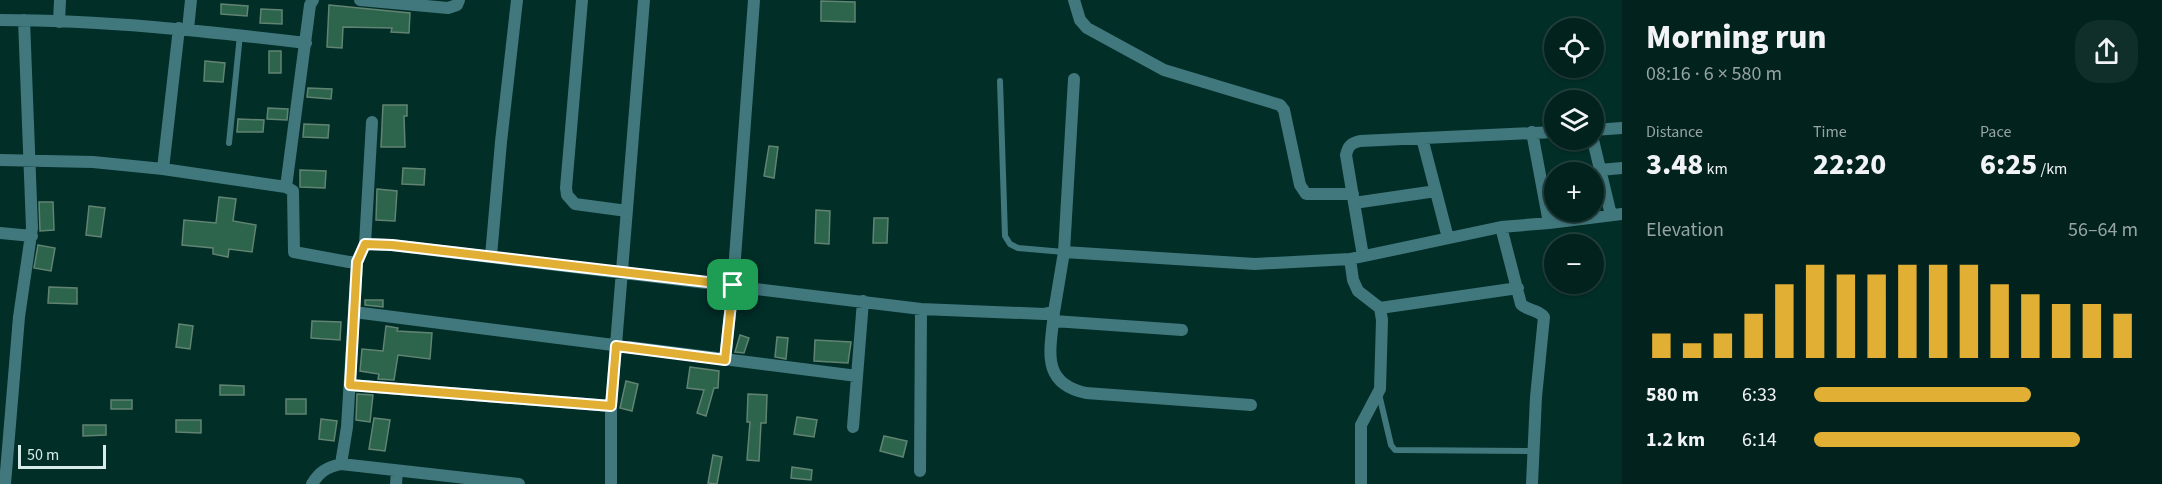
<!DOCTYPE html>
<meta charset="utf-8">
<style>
:root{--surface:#02221e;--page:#102f2b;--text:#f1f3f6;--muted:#96a4a4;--line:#233f3c;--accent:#e1af34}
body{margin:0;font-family:"Source Sans 3",sans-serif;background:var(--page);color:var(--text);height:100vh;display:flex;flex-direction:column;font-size:22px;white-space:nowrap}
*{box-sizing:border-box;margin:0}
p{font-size:20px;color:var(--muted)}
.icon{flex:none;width:33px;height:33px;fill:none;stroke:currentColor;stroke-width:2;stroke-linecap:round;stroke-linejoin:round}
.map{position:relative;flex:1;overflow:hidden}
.panel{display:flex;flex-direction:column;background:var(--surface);width:540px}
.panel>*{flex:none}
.buttons{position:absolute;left:1544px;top:18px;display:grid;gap:12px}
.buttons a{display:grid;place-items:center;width:60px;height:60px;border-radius:50%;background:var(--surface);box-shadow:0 2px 4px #0004,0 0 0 2px var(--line);font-size:30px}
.scale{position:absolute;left:18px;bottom:15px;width:88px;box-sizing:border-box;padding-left:6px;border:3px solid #d7ece8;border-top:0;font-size:16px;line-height:21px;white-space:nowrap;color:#d7ece8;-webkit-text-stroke:4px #022e28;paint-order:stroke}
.pin{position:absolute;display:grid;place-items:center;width:51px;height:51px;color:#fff;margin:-26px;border-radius:12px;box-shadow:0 3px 9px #0006}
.round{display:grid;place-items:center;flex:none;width:63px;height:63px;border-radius:24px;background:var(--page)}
.overview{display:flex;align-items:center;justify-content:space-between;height:102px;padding:0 24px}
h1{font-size:33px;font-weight:800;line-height:45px}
.metrics{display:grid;grid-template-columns:repeat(3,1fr);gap:9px;height:102px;padding:6px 24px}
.metrics div{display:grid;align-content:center}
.metrics b{font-size:30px;font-weight:800}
.metrics small{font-size:16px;font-weight:400}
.metrics p{font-size:16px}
.chart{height:168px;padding:12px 24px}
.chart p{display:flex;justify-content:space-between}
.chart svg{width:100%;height:108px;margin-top:6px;stroke:var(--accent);stroke-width:6}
ul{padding:0 24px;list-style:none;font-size:20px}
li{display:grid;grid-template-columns:96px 72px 1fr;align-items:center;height:45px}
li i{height:15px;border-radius:8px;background:var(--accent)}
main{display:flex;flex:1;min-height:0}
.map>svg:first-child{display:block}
</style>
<main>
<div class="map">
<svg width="1622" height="484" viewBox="0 0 1622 484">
<rect width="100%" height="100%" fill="#022e28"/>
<path fill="#2d644c" stroke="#618372" stroke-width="1.5" d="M821 1 855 2V22L821 21Z
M221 4 248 6 247 16 221 14Z
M329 5 410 13 409 33 391 32 392 28 343 27 342 48 327 47Z
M261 9 282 10V24L260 23Z
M269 51H281V73H269Z
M205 61 225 63 223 82 204 81Z
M308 88 332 89 331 99 307 97Z
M383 105H407V116H404L405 147H381Z
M268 108 288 109 287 120 267 119Z
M238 119 264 120 263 132H237Z
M304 124 329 125 328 138 303 137Z
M769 146 778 147 774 178 764 176Z
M403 168 425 169 424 185 402 184Z
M300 170 326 171 325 188 300 187Z
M377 189 397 191 395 221 376 220Z
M219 197 236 199 233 221 256 225 252 252 229 249 228 257 213 254V248L182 245 184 220 216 223Z
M39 202H53L54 230 40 231Z
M89 206 105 208 101 237 86 235Z
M816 210 830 211 829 244 815 243Z
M874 218H888L887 243H873Z
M38 245 55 248 51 271 34 268Z
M49 287 77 288V304L48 303Z
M365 300H383V307L365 305Z
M312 321 341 322 340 340 311 338Z
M179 324 193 326 190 349 176 347Z
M386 326 398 328 397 331 432 333 430 359 398 355 394 380 378 379 379 374 360 371 362 349 383 351Z
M740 335 749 338 744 353 735 352Z
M777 337 788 338 786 359 775 357Z
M815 340 851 342 848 363 814 361Z
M690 367 719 371 718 388H714L706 416 697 413 704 390 687 388Z
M626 381 638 384 632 411 620 408Z
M220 385 244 386V395H220Z
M357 394 373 395 370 422 356 420Z
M748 394 767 395 766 423H761L759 461 747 460 750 422H747Z
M286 399H306V414H286Z
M111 400H132V409H111Z
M797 417 817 420 814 437 794 434Z
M374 418 390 420 385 451 369 449Z
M321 419 337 421 334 441 319 439Z
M176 420H201V433L176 432Z
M83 425H106V435L83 436Z
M884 436 907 441 903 457 880 451Z
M713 455 722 457 717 484 708 483Z
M792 467 812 470 811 480 791 478Z"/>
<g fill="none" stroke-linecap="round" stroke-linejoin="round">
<path stroke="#41787d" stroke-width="6" d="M1000 81 1005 236 1010 244 1018 248 1064 252
M229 143 240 35
M1379 394 1391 445 1395 450 1533 451"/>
<path stroke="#41787d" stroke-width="12" d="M360 0 448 8 457 5 459 0
M582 0 566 188 567 195 575 204 627 211
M1074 0 1080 20 1087 28 1164 70 1280 105 1284 110 1300 185 1306 194H1353
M0 20C103 20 204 31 306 43
M59 22 60 0
M188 29 191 0
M1593 130 1622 128
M1532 132 1549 223
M1422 138 1448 238
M1593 140 1611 215
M0 160 93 162 163 169 286 187 293 191 294 252 349 262H357L365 244 391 245 921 309 1044 314 1054 312 1064 252 1255 264 1350 259 1501 227 1549 223 1622 214
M163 169 179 28
M1600 170 1622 168
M286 187 310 5 313 0
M1354 203 1436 191
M1501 227 1521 304C1527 311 1538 309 1544 317L1536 397 1532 484
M0 233 32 236
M365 244 372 122
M1064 252 1074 79
M491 256 501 142 517 0
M1363 256 1346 155C1348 146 1351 143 1360 141L1554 132
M1350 259 1353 280 1358 291 1380 308 1382 320 1380 389 1361 425V484
M1380 308 1518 288
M354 312 857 376
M1054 312C1051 348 1039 383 1086 393L1251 405
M1054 321 1182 330
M725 360 733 285 754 0
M350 385 611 406
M853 427 863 301
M341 464 347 427 357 262
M920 471 921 309
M5 484 19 317 32 228 24 20
M312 484C319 472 327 467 341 464L519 484
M396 484 397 471
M611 484V406L644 0"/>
</g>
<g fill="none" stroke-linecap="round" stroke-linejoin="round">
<g stroke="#fff" stroke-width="12">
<path id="route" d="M365 244 392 245 733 285 725 360 616 346 611 406 350 385 357 262Z"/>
</g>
<use href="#route" stroke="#e1af34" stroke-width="8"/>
</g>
</svg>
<div class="buttons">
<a><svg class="icon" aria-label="locate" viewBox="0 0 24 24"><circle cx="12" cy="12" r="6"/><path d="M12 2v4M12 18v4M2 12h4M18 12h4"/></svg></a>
<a><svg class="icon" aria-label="layers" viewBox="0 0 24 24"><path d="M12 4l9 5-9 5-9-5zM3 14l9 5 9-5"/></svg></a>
<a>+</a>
<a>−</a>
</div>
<div class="scale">50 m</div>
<div class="pin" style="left:733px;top:285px;background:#1e9e55"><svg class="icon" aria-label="arrive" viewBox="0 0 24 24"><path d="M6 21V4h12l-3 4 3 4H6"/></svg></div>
</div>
<section class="panel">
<div class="overview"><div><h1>Morning run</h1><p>08:16 · 6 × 580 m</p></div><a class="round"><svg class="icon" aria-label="share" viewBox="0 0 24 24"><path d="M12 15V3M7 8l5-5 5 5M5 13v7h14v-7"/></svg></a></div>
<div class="metrics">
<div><p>Distance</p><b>3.48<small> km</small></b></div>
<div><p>Time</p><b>22:20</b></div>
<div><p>Pace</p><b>6:25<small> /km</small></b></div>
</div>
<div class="chart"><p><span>Elevation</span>56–64 m</p>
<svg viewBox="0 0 160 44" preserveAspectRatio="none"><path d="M5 44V34M15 44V38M25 44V34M35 44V26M45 44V14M55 44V6M65 44V10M75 44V10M85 44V6M95 44V6M105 44V6M115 44V14M125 44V18M135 44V22M145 44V22M155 44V26"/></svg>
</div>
<ul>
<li><b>580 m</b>6:33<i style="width:67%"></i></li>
<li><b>1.2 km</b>6:14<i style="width:82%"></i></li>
</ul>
</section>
</main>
